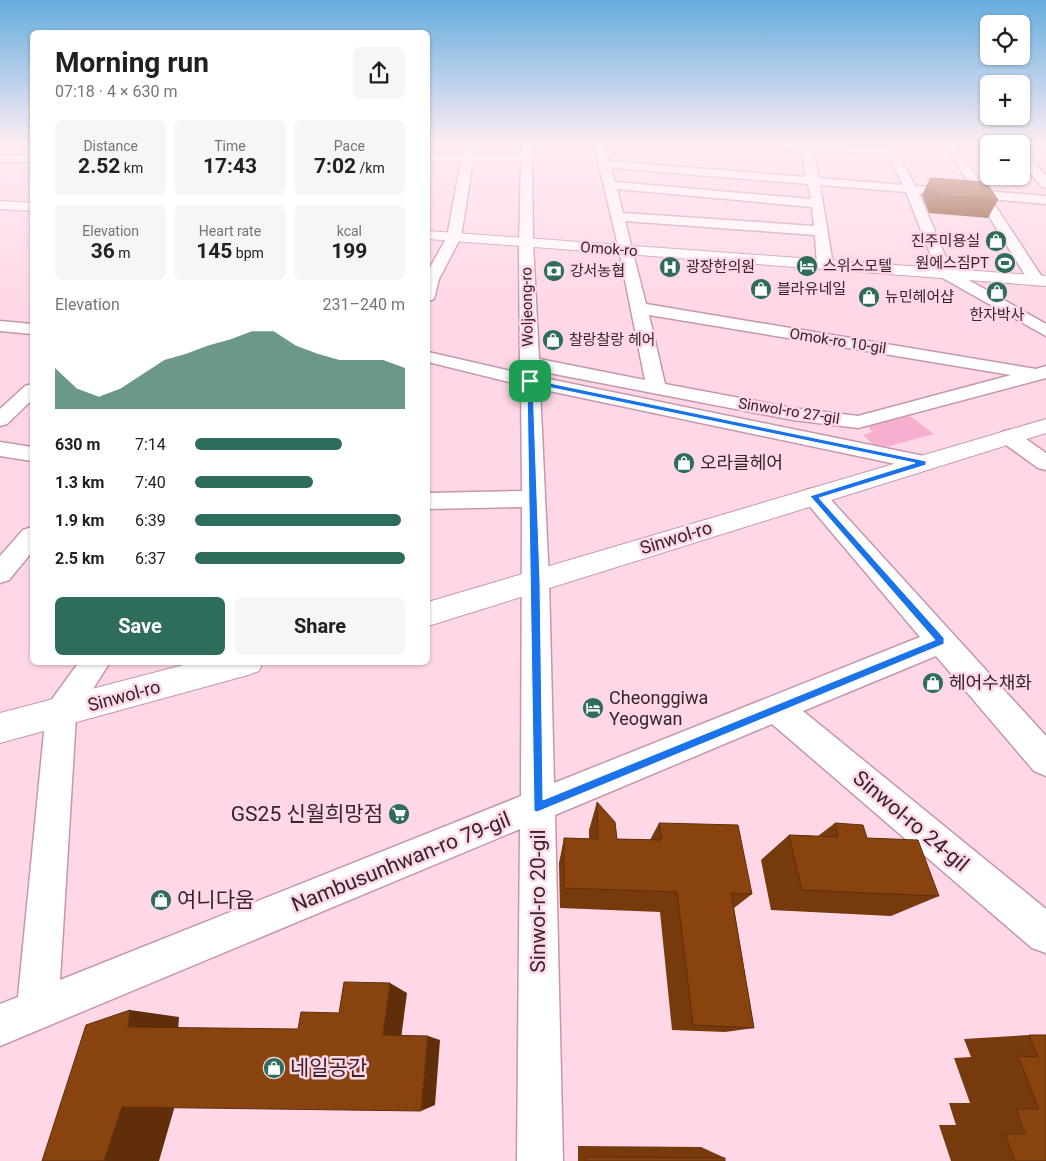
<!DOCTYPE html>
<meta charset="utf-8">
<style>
:root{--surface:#fff;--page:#f6f6f6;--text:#202124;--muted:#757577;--accent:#2e6d5b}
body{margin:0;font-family:Roboto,"Noto Sans KR",sans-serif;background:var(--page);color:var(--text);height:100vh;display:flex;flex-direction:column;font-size:19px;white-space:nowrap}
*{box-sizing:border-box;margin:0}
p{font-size:16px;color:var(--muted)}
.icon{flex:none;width:28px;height:28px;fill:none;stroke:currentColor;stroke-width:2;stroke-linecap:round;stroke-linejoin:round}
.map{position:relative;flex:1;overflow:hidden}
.sheet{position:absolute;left:30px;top:30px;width:400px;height:635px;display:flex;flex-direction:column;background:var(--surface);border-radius:8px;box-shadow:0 1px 4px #0004}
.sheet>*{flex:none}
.fabs{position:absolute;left:980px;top:15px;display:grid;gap:10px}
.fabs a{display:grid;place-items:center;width:50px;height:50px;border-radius:8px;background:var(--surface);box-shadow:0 1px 4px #0004;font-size:25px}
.pin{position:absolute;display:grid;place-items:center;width:42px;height:42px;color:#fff;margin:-21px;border-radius:10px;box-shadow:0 2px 8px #0006}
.round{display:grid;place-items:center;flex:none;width:52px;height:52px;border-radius:8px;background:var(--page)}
.summary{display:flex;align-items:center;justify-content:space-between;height:85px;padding:0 25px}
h1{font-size:28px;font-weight:700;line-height:38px}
.stats{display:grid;grid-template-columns:repeat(3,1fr);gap:8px;height:85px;padding:5px 25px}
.stats div{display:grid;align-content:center;border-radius:8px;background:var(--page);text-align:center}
.stats b{font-size:21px;font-weight:700}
.stats small{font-size:14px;font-weight:400}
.stats p{font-size:14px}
.chart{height:140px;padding:10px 25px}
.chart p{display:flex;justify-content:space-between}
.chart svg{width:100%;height:90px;margin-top:5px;fill:var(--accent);opacity:.7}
.primary-button{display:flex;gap:10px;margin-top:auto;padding:10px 25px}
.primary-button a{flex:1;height:58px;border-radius:8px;background:var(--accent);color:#fff;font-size:20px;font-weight:700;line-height:58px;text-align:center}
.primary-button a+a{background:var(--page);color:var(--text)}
ul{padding:0 25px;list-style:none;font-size:16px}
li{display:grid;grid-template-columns:80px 60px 1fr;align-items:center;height:38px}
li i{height:12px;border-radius:6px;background:var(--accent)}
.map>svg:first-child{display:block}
</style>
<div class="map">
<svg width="1046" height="1161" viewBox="0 0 1046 1161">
<rect width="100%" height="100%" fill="#ffd7e7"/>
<path fill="#f8afcf" d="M910 416 934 434 878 449 863 435 872 432 868 425Z"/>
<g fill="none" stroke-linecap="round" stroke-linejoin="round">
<g stroke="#c597aa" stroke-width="3">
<path id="minor" d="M465 144H475L474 155H521L522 144H532L533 243 539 359 645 380 619 250 594 144H604L609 161 806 177 801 149 779 147 774 144H825L885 148 883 144H893L915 186 973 190 945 144H955L986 191 1046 196V204L991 199 1044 280 1036 285 1028 280 978 198 919 193 951 270 1046 324V336L939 276 906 192 820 185 833 265 825 270 817 265 815 235 625 221 646 304 1036 369 1046 366V378L858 428 793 420 539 371V377L924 456 932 458 935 463 932 468 924 470 540 389 549 581 554 783 920 637 806 502 802 496 806 490 814 488 822 490 1046 736V776L1034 771 936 656 803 711 1046 909V953L1032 948 772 724 555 815 563 1161H517L520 829 0 1046V1004L18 997 46 712 50 702 79 662H110L76 716 60 980 521 796 522 507 428 509V493L522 491 521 385 428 362V352L520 373 519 243 521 161H473L461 237 439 279 434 299 428 301V271L447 237 461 161H428V155H463ZM812 150 888 155 903 185 819 178ZM611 168 808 184 811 199 615 182ZM617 189 812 207 814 226 623 213ZM649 315 1011 375 858 416 793 408 665 384Z
M1021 144 1046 145V151L1021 149Z
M1021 151 1025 152 1046 176V188L1042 187 1021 162Z
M0 156H32V162H0Z
M0 321 32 324V334L0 331Z
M32 384V400L7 424 0 426V409L25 386Z
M1009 430 1016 432 1046 453V470L1038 468 1002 442 998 437 1002 432Z
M0 442 32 447V461L0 456Z
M32 527V552L9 580 0 583V556L23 530Z"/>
</g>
<g stroke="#c597aa" stroke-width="2">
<path id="major" d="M0 201 32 203V211L0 209Z
M428 231 1046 276V286L428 239Z
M1046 419V433L428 626V602Z
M195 662H263L259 671 248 675 0 743V713Z"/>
</g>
<use href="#minor" fill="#fff" fill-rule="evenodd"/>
<use href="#major" fill="#fff" fill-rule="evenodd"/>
</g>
<path fill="#763a0d" d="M930 178 998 200 988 218 929 213 922 195Z
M597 802 617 839 650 840 659 823 752 894 734 908 754 1028 725 1032 672 1030 660 912 560 908 559 863 564 838 589 839V830Z
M835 823 867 838 939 896 891 916 771 910 761 860 789 835 818 836Z
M1029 1035H1046V1161H951L939 1125H956L949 1103H970L954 1058 971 1057 964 1039Z
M578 1146 701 1147 725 1158V1161H578Z"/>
<path fill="#602f0a" d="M390 983 407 993 401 1039 383 1035Z
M130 1010 179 1017 178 1032 128 1027Z
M428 1036 440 1040 435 1105 421 1111Z
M176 1102 159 1161H104L122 1107Z"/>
<path fill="#89430f" stroke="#602f0a" d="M930 178 986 182 998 200 938 195Z
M597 802 615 822 617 839 662 840 659 823 738 825 752 894 731 893 754 1028 693 1025 677 892 564 888V838L598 839Z
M835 823 863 825 867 838 918 840 939 896 802 890 789 835 838 837Z
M344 982 390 983 383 1035 428 1036 421 1111 122 1107 104 1161H42L86 1025 130 1010 128 1027 298 1029 301 1012 339 1013Z
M1029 1035H1046V1161H1015L1005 1134H1025L1016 1109H1039L1018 1056 1038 1057Z
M585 1157 725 1158V1161H586Z"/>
<linearGradient id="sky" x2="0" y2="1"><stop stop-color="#65adde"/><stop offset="0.47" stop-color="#ffedf4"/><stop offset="1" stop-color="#ffedf4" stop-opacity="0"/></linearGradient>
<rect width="1046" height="307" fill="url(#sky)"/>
<path fill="#1a73e8" stroke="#fff" fill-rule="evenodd" d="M530 379 926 461V465L819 498 944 638V644L537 812 534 811 527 381ZM533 384 915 463 810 496 935 640 543 800 540 581Z"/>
<defs>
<g id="shop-disc" transform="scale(1.125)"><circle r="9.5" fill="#2e6d5b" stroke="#ffd7e7"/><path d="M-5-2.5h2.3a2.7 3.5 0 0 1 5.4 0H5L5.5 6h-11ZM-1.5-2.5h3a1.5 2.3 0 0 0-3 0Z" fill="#fff"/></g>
<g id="stadium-disc" transform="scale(1.125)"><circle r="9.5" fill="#2e6d5b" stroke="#ffd7e7"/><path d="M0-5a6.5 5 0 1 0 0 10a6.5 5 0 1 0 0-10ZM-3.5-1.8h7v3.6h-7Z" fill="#fff"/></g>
<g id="hotel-disc" transform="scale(1.125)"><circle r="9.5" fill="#2e6d5b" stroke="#ffd7e7"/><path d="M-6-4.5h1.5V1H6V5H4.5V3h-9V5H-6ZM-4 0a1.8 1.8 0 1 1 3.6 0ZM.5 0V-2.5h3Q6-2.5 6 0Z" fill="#fff"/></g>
<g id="hospital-disc" transform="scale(1.125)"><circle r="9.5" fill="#2e6d5b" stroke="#ffd7e7"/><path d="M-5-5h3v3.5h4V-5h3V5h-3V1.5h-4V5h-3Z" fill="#fff"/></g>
<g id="bank-disc" transform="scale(1.125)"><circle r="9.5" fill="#2e6d5b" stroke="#ffd7e7"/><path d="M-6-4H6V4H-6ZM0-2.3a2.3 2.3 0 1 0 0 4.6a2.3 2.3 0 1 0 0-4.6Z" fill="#fff"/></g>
<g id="supermarket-disc" transform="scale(1.125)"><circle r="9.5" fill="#2e6d5b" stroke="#ffd7e7"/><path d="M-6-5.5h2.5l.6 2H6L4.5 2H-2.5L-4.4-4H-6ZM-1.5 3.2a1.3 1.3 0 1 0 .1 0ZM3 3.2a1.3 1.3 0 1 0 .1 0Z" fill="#fff"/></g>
</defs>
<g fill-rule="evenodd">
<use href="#shop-disc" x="996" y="241"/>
<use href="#stadium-disc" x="1005" y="263"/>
<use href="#hotel-disc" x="807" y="266"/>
<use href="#hospital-disc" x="670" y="267"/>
<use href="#bank-disc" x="554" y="271"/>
<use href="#shop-disc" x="761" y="289"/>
<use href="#shop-disc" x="997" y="292"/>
<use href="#shop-disc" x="869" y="297"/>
<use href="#shop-disc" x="553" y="340"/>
<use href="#shop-disc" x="684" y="463"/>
<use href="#shop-disc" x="933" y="683"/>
<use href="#hotel-disc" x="593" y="708"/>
<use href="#supermarket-disc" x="399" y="814"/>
<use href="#shop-disc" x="161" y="900"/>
<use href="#shop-disc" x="274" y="1068"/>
</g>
<g text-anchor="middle" stroke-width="5" stroke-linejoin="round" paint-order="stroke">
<g font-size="15" fill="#36242b" stroke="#ffd7e7" text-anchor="start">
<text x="980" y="246" text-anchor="end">진주미용실</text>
<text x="989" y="268" text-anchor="end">원에스짐PT</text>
<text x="823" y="271">스위스모텔</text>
<text x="686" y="272">광장한의원</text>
<text x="570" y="276">강서농협</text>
<text x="777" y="294">블라유네일</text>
<text x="885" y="302">뉴민헤어샵</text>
<text x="997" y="320" text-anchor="middle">한자박사</text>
<text x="569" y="345">찰랑찰랑 헤어</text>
</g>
<g font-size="15" fill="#36242b" stroke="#ffd7e7">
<text transform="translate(609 249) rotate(4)" y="5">Omok-ro</text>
<text transform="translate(527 307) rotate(-91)" y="5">Woljeong-ro</text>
<text transform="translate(838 341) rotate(9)" y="5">Omok-ro 10-gil</text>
<text transform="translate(789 411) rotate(9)" y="5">Sinwol-ro 27-gil</text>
</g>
<g font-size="18" fill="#36242b" stroke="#ffd7e7" text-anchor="start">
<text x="700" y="469">오라클헤어</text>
<text x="949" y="689">헤어수채화</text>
<text x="609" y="704">Cheonggiwa<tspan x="609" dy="21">Yeogwan</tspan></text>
</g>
<g font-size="18" fill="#36242b" stroke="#ffd7e7">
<text transform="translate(676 538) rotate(-17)" y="6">Sinwol-ro</text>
<text transform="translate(124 696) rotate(-15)" y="6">Sinwol-ro</text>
</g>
<g font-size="21" fill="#36242b" stroke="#ffd7e7" text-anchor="start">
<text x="383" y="821" text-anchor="end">GS25 신월희망점</text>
<text x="177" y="907">여니다움</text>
<text x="290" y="1075">네일공간</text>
</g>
<g font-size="21" fill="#36242b" stroke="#ffd7e7">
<text transform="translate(911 821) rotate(40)" y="7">Sinwol-ro 24-gil</text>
<text transform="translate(401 862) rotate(-22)" y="7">Nambusunhwan-ro 79-gil</text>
<text transform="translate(538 901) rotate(-90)" y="7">Sinwol-ro 20-gil</text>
</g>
</g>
</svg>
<div class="fabs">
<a><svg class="icon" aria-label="locate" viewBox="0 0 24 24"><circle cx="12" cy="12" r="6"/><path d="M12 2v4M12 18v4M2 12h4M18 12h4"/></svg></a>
<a>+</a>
<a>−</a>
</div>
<div class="pin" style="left:530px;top:381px;background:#1e9e55"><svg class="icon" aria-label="arrive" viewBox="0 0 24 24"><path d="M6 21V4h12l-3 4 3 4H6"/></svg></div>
<section class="sheet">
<div class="summary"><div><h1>Morning run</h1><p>07:18 · 4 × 630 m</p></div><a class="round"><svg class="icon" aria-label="share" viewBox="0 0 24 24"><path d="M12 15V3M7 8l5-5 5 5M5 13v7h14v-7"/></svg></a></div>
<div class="stats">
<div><p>Distance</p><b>2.52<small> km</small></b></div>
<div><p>Time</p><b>17:43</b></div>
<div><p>Pace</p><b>7:02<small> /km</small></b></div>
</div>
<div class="stats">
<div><p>Elevation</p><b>36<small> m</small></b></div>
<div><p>Heart rate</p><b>145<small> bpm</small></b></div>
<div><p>kcal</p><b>199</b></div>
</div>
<div class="chart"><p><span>Elevation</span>231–240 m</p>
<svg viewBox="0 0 160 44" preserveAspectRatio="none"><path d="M0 44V24L10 34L20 38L30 34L40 27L50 20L60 17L70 13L80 10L90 6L100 6L110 13L120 17L130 20L140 20L150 20L160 24V44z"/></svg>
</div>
<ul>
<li><b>630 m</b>7:14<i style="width:70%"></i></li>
<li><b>1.3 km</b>7:40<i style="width:56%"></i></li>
<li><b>1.9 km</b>6:39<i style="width:98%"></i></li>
<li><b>2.5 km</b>6:37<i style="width:100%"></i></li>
</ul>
<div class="primary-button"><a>Save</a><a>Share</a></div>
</section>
</div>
